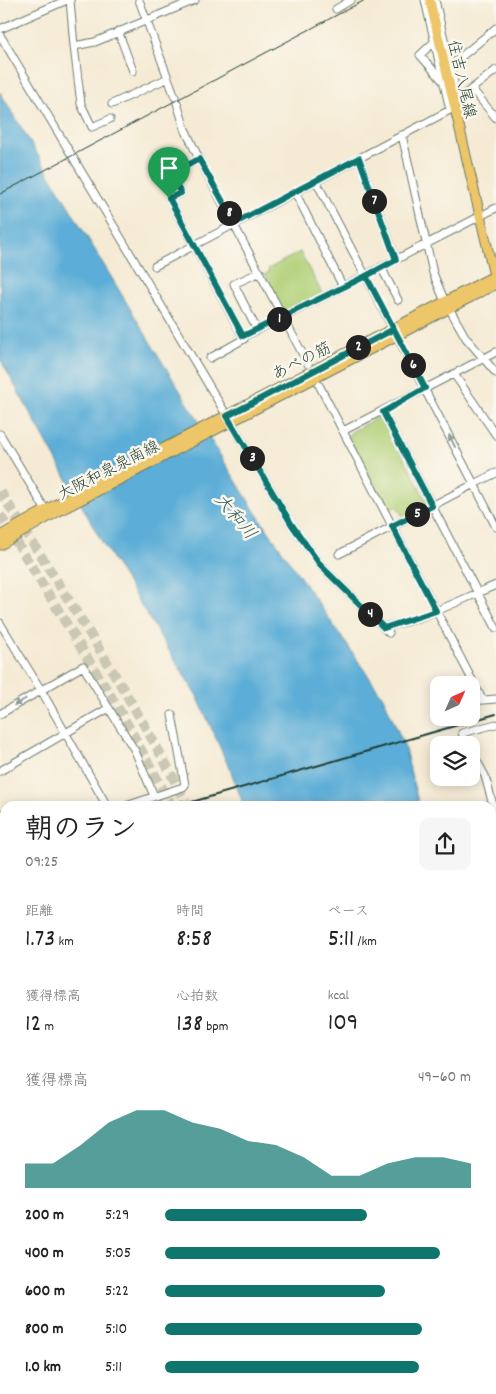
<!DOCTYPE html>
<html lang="ja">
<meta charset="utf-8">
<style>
:root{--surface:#fff;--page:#f6f6f6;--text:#222;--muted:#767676;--accent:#0f766e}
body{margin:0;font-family:Dekko,"Klee One",sans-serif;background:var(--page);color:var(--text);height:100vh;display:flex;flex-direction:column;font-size:19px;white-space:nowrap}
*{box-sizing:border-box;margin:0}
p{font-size:16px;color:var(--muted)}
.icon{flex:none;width:28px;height:28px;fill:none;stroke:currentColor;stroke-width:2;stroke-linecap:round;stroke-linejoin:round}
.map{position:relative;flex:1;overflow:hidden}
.sheet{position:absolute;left:0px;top:801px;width:496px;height:594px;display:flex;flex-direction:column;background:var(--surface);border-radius:15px 15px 0 0;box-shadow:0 2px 12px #0003}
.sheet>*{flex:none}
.needle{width:32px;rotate:45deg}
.controls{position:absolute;left:430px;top:676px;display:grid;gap:10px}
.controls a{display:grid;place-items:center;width:50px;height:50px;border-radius:10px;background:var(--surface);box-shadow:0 2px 12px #0003;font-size:25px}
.pin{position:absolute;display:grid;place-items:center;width:42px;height:42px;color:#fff;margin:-51px -21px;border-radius:50% 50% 50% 0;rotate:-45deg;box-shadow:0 0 5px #0007}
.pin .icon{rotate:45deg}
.km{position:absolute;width:25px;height:25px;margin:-12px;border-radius:50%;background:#222;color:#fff;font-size:14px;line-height:25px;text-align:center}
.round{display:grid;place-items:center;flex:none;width:52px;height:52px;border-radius:10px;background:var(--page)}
.summary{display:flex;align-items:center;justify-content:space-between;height:85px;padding:0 25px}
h1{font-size:28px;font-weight:600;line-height:38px}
.metrics{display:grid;grid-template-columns:repeat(3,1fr);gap:8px;height:85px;padding:5px 25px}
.metrics div{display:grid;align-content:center}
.metrics b{font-size:25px;font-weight:600}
.metrics small{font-size:14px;font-weight:400}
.metrics p{font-size:14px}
.chart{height:140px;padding:10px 25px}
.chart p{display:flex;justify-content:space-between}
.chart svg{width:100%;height:90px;margin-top:5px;fill:var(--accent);opacity:.7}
ul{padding:0 25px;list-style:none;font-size:16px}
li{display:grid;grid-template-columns:80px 60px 1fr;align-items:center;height:38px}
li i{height:12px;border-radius:6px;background:var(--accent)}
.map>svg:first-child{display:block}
</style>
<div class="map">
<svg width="496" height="1394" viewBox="0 0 496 1394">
<rect width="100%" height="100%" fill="#fbf7ec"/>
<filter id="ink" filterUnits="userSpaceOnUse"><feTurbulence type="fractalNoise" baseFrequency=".02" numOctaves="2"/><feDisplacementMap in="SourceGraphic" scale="10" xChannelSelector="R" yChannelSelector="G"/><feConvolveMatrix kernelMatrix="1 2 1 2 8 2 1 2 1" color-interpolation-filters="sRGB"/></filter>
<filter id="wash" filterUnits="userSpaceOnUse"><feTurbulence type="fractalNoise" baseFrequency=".0096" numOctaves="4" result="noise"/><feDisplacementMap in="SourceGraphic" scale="20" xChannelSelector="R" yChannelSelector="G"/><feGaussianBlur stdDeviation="1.12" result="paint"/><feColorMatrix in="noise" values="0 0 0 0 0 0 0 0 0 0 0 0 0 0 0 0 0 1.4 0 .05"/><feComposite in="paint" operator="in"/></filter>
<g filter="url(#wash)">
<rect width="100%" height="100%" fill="#f5ebd5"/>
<path fill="#b0d078" stroke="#688656" d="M300 252 323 295 290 313 284 311 265 274 269 272 268 269Z
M379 416 383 417 427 502 426 506 403 517 397 506 388 511 349 437 350 433Z
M259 1390H314L312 1394H256Z"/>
<path fill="#5cadd7" stroke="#3e7586" d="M0 92 161 360 256 513 383 697 404 745 419 806H244L231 772 197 696 102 542 0 359Z
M158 1390H218L216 1394H156Z"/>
</g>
<g filter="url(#ink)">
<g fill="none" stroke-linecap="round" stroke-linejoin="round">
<path stroke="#cac8b5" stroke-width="10" stroke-dasharray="10 5" stroke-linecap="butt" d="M0 491C40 555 81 618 119 682 143 723 167 763 187 806
M0 515 121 713 172 806
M76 1394 79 1390
M92 1394 94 1390"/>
<g stroke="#6a7a6c" stroke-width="9">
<path id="minor" d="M70 0 74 46
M139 0 175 97
M425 0 450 110
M435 0 458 100
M336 9 351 0
M0 29 67 0
M118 31 133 71
M0 35 292 525 321 566 389 633
M434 42 420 55 442 80
M450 66 496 28
M496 70 460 98 450 110 316 181 474 484 496 473
M472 89 496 118
M177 103 185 129 199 159 308 364
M112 104 168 78
M110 119 92 127 81 104 74 46 95 42 195 0
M402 135 433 273 445 302
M359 158 396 259
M199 159 170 175 181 193 169 198 243 337
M295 192 343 287
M155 266 316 181
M381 267 398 300
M449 308 466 338 496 373
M257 330 234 284 260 272
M210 358 244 339 243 337 343 287 496 208
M454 374 496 435
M319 385 482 699
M383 412 496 628
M343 431 496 352
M0 434 48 514
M339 554 474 484 496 527
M0 623 41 690 107 806
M384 627C423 620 460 600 496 585
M471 701 496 699
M0 714 83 666 135 751 154 796
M468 745 462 733 496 724
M471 750 485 776 496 816
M0 771 109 708
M126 806 183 787 185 785 172 715
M0 813 5 822
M0 841 5 839
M0 870 5 868
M0 915 5 913
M0 934 5 943
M0 993 5 989
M491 1006 496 978
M0 1009 5 1012
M0 1062 5 1065
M491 1091 496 1097
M491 1105 496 1101
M0 1114 5 1117
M0 1137H5
M0 1196 5 1186
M491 1238 496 1233
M491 1292 496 1297
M491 1340 496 1335
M491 1353 496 1359
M331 1390 340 1394
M464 1390 467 1394
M443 1394 446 1390"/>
</g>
<g stroke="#6a7a6c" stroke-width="11">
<path id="major" d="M430 1 495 280
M0 536 53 506 496 275
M0 545 57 512 496 284"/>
</g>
<use href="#minor" stroke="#fff" stroke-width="7"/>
<use href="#major" stroke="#ecc669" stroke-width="9"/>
<path stroke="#1f3d34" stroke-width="1" d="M0 194 365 0"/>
<path stroke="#1f3d34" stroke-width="2" d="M164 806 183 801
M178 806 496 714
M0 858 5 857"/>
</g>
<defs><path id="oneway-solid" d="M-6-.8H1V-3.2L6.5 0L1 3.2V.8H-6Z" transform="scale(1.25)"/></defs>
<g fill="#8f9e9a">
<use href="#oneway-solid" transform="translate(452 441) rotate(-117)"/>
<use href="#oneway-solid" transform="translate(20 702) rotate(150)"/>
</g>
</g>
<g fill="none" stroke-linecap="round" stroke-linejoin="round" filter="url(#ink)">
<g stroke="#fff" stroke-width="10">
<path id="route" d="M169 198 243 336 366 276 394 329 227 416 292 525 321 566 384 628 436 611 392 526 432 506 383 412 425 388 366 276 396 260 359 158 235 223 199 159 170 175 181 193 169 198"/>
</g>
<use href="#route" stroke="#0f766e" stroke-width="6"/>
</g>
<g text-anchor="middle" stroke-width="5" stroke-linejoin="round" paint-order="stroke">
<g font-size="16" fill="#1f3d34" stroke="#fbf7ec">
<text transform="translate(463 79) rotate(77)" y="6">住吉八尾線</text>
<text transform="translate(301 360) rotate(-27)" y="6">あべの筋</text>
<text transform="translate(108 469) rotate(-27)" y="6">大阪和泉泉南線</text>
</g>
<g font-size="18" font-style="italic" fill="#315f65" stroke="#fbf7ec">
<text transform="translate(236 516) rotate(50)" y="6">大和川</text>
</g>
</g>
</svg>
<div class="controls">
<a><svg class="needle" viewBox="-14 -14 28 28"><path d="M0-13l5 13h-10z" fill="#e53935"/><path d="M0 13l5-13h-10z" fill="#767676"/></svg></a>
<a><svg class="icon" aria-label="layers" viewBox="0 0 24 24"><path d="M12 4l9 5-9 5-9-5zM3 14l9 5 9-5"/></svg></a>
</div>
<div class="pin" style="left:169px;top:198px;background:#1e9e55"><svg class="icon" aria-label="arrive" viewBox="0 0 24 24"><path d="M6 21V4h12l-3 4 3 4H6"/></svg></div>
<b class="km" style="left:279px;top:319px">1</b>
<b class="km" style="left:358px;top:347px">2</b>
<b class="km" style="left:252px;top:458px">3</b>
<b class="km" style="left:370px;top:614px">4</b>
<b class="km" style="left:417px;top:514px">5</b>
<b class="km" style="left:413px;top:365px">6</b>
<b class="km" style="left:374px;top:201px">7</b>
<b class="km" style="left:229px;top:213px">8</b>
<section class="sheet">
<div class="summary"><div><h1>朝のラン</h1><p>09:25</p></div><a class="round"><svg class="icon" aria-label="share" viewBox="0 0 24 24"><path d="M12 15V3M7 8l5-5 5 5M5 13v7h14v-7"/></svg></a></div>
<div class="metrics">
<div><p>距離</p><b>1.73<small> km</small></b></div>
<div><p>時間</p><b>8:58</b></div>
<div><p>ペース</p><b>5:11<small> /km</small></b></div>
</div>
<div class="metrics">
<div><p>獲得標高</p><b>12<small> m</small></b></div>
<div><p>心拍数</p><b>138<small> bpm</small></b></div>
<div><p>kcal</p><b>109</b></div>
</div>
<div class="chart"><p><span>獲得標高</span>49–60 m</p>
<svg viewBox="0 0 160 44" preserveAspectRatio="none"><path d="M0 44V32L10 32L20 23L30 12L40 6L50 6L60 12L70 15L80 21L90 23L100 29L110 38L120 38L130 32L140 29L150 29L160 32V44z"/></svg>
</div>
<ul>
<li><b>200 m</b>5:29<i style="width:66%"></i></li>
<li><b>400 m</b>5:05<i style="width:90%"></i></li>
<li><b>600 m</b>5:22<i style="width:72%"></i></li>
<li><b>800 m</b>5:10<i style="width:84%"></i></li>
<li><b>1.0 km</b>5:11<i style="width:83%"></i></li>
</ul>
</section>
</div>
